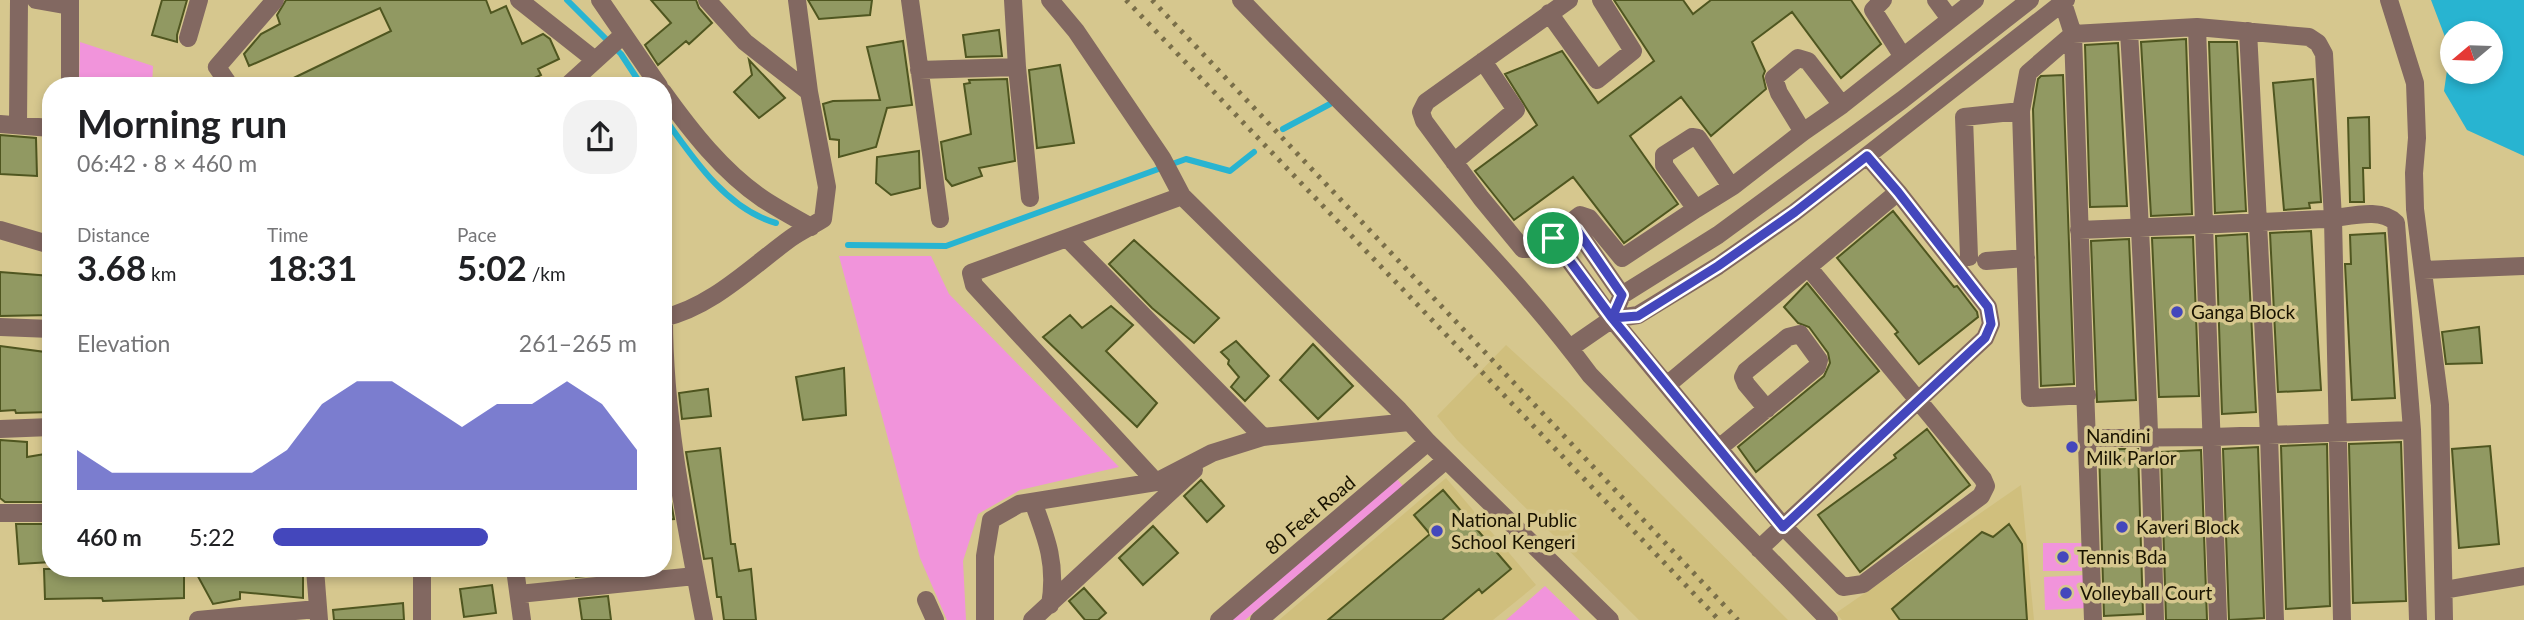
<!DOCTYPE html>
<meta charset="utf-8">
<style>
:root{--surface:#fff;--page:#f2f2f2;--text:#202124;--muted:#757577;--accent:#4447bc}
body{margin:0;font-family:Lato,sans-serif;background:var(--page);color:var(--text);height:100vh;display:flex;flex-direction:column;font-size:26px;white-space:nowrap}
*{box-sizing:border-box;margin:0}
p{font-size:23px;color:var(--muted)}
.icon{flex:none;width:38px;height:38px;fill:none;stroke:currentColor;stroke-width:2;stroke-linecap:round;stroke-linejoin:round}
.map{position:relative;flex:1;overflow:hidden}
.side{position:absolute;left:42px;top:77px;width:630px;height:500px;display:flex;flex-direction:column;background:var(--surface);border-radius:28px;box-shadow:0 4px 10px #0003}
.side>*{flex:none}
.needle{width:46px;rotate:251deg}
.controls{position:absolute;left:2440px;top:21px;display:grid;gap:14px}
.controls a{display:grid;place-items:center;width:63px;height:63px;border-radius:50%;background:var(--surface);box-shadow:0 4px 10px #0003;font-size:35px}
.pin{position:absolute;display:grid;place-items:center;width:60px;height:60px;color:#fff;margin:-30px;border:4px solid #fff;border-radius:50%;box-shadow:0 2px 7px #0007}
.round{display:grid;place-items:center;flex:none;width:74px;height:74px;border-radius:28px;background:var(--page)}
.head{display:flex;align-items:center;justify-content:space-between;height:119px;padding:0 35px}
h1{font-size:38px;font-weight:700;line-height:52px}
.figures{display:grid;grid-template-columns:repeat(3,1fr);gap:10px;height:119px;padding:7px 35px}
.figures div{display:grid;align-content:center}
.figures b{font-size:35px;font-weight:700}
.figures small{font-size:19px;font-weight:400}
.figures p{font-size:19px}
.chart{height:196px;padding:14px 35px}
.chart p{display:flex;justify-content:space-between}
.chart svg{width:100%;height:126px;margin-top:7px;fill:var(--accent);opacity:.7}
ul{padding:0 35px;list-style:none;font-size:23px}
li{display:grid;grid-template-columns:112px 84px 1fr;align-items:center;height:52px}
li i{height:18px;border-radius:9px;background:var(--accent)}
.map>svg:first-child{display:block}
</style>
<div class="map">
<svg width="2524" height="620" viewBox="0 0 2524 620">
<rect width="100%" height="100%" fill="#d6c78e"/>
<path fill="#d0bf7d" d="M1506 345 1566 400 1788 620H1639L1457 440 1437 416Z
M1446 478 1536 585 1493 620H1279Z
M2021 485 2034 620H1842L1836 613Z"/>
<path fill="#f194db" d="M80 42 153 66 152 86H79Z
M839 256H931L949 294 1119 467 1020 490 978 514 963 561 966 620H947L920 558Z
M1397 479 1403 486 1245 620H1230Z
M2043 543H2082V571H2043Z
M2086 575 2088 608 2045 610 2044 577Z
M1545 586 1580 620H1506Z"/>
<path fill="#28b4d1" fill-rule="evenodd" d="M2431 0H2524V156L2467 130 2444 91 2450 50ZM2452 33H2490V72H2452Z"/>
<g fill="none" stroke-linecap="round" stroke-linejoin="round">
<path stroke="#28b4d1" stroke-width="6" d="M567 0 621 54 642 86
M663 116C692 157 726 209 776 223
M1283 129 1330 104
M848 245 946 246 1186 159 1230 171 1254 152"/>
</g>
<path fill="#919962" stroke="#4f5620" stroke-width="2" d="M162 0H187L177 35V42L152 35Z
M286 0H486L491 13 506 6 522 44 543 34 550 39 559 59 538 69 541 75 517 86H277L391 31 380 8 249 66 244 54 261 34 280 24 277 15Z
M651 0H696L699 8 712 23 689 44 686 41 658 65 645 45 671 23Z
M808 0H872L870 15 819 19Z
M1614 0H1683L1693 14 1711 0H1851L1881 44 1841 78 1792 12 1752 42 1765 71 1763 76 1766 89 1711 136 1681 97 1630 136 1678 204 1624 243 1573 177 1514 220 1475 171 1537 125 1505 74 1562 51 1598 103 1654 61Z
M999 30 1002 56 966 57 963 35Z
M2186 39 2192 214 2151 216 2141 42Z
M903 41 912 105 887 108 876 147 839 157V140L830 139 823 104 833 101 880 100 867 47Z
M2209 42H2237L2246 211 2215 213Z
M2118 43 2127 206 2090 207 2085 45Z
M749 60 785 98 759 118 734 92 752 75Z
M1060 65 1074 143 1037 148 1029 70Z
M2063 75 2074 384 2041 386 2033 109 2038 79 2041 76Z
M1007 79 1015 161 979 168 982 176 952 186 946 179 941 142 971 134 964 84 970 83 969 80Z
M2313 79 2321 202 2309 203 2310 208 2284 210 2273 83Z
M2369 117 2370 168H2363L2364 202H2350L2348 118Z
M0 135 36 138 37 176 0 174Z
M919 151 920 188 891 195 876 183 877 157Z
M1893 211 1954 287 1957 286 1977 312 1978 317 1919 364 1895 334 1898 332 1837 258Z
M2311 231 2321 390 2278 392 2270 233Z
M2385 233 2395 398 2352 400 2345 264H2351L2350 235Z
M2247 234 2256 412 2222 414 2216 236Z
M2193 237 2199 396 2159 397 2152 238Z
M2129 239 2136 400 2097 402 2091 241Z
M1134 240 1219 318 1194 343 1152 308 1109 264Z
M0 272 51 276V315L0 316Z
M1807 283 1879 371 1756 472 1738 447 1824 376 1830 363 1828 353 1809 327 1798 323 1784 307Z
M1111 306 1133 325 1106 351 1157 403 1137 427 1043 337 1070 315 1082 328Z
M2479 327 2482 363 2446 364 2442 332Z
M1236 341 1269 376 1245 401 1231 387 1239 377 1228 364 1229 360 1221 352Z
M1313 344 1353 386 1318 419 1280 380Z
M0 346 45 352 51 379V412L16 413 15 410 0 411Z
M844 368 846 415 803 420 796 377Z
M708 389 711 416 682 419 679 393Z
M1927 429 1970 485 1860 572 1818 515 1896 458 1894 455Z
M0 440 27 442V457L51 453V502H5L0 498Z
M2401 442 2406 601 2353 603 2349 444Z
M2327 444 2330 606 2286 609 2281 446Z
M2490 446 2499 544 2459 548 2452 449Z
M2258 447 2264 618 2229 620 2223 449Z
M720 448 731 544H735L739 571 751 569 756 620H724L721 597H717L712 558 704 559 686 452Z
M2099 449H2138L2143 614 2104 616Z
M2201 450 2207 620H2166L2161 452Z
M663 455 674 519 663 520Z
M1201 480 1224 506 1207 522 1184 496Z
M1443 490 1511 569 1482 593 1479 589 1442 620H1328L1430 534 1414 515Z
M16 524H51V562L19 564Z
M2009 524 2022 544 2027 620H1900L1892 609 1982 532 1993 537Z
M1153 526 1178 553 1143 585 1119 558Z
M44 569H184V598L103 601 102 598 45 599Z
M194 569H303V598L240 592V599L213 604Z
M575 569H604L605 574 576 577Z
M492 585 496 613 464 617 460 589Z
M1084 588 1106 613 1098 620H1085L1069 601Z
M608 596 611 620H582L579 599Z
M403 603 404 620H334L333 610Z"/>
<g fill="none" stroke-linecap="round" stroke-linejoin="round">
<path stroke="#826861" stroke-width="18" d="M36 0 70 6
M519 0 595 60
M600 0 659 86
M707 0 745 42 809 92
M910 0 940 219
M1013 0 1017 67 1030 198
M1050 0 1076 31 1162 158 1182 196 1399 410 1428 442 1610 620
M1241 0C1357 123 1489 239 1590 375L1829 620
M1569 0 1426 102 1421 112 1424 121 1481 198 1523 249C1545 251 1563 227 1580 215L1589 218 1622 258 1696 209 1664 165V155L1692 137 1698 138 1728 182 1733 186 1803 132 1779 93 1774 78 1798 58 1808 61 1842 105 1975 0
M1883 0 1873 10 1903 57
M1936 0 1950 19
M2062 0 2073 34 2093 620
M2389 0 2415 83 2417 138 2414 173 2415 209 2440 405 2444 620
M1549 13 1597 80 1633 51 1601 0
M2197 27 2218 620
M2248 31 2269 435 2275 620
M2129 32C2141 228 2150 424 2155 620
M188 38 199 0
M919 70 1017 67
M70 86V0
M230 86 217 67 275 0
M567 86 623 35
M663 92C691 131 723 172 763 199 778 209 795 218 811 227
M0 124 51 128
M18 125 19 0
M1803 132 1842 105
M1454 162 1516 110 1483 61
M1696 209 1733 186
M1569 223 1577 230 1622 295
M0 230 51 245
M2079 230C2161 227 2242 223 2324 219 2345 218 2381 206 2396 223L2412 430 2418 620
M1067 238 1263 437
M1553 238 1612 319 1783 526 1843 587 1863 584 1981 496 1986 486 1983 479 1808 267
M1969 257 1964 117 2021 111
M1986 261 2026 258
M2423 270 2524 266
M663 318C712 307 751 267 791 238 801 231 812 226 823 219L827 187 809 92 797 0
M664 318C664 419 685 520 704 620
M1612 319 1622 295 1718 235 1902 100 2030 0
M0 327 51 329
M1570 348 1612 319 1638 315 1718 266 1795 212 2066 0
M1667 385 1898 192
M2087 395 2030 398 2021 111 2028 73 2073 34 2197 27 2309 37 2318 43 2324 54 2333 219 2342 620
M0 429 51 427
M2088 438 2213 437 2412 430
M1719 448 1817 367 1819 360 1800 334 1788 337 1746 371 1743 377 1746 384 1767 409
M1156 482 974 285 971 273 1182 196
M1033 502C1047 539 1057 565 1050 605
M0 513H51
M1759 549 1985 338 1991 324 1988 307 1898 192 1867 156
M315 569 319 620
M422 569V620
M515 569 522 620
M2444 590 2524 576
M519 594 695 576
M926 600 935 620
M198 620 317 609
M985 620V556L991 520 1019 504 1156 482 1212 453 1263 437 1409 422
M1032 620 1194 470
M1219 620 1428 442
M1259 620 1446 460"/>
<path stroke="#7a6f49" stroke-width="5" stroke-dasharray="3.5 7" stroke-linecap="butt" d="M1126 0 1719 620
M1152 0 1738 620"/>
</g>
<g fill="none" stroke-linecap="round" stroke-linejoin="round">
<g stroke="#fff" stroke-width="14">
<path id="route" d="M1553 238 1612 318 1783 527 1985 338 1991 324 1988 307 1898 192 1867 156 1795 212 1718 266 1638 316 1612 318 1622 295 1577 230 1569 223 1553 238"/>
</g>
<use href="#route" stroke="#4447bc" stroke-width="9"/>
</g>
<g fill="#4447bc" stroke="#d6c78e" stroke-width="2.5">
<circle cx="2177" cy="312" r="7"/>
<circle cx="2072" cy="447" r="7"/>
<circle cx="2122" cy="527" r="7"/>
<circle cx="1437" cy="531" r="7"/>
<circle cx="2063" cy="557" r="7"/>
<circle cx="2066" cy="593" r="7"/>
</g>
<g text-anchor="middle" stroke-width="7" stroke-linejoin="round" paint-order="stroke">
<g font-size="19" fill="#191300" stroke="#d6c78e" text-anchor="start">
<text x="2191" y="319">Ganga Block</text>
<text x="2086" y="443">Nandini<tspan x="2086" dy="22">Milk Parlor</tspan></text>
<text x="1451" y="527">National Public<tspan x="1451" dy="22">School Kengeri</tspan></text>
<text x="2136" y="534">Kaveri Block</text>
<text x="2077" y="564">Tennis Bda</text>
<text x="2080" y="600">Volleyball Court</text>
</g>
<g font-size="19" fill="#191300" stroke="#d6c78e">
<text transform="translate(1310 515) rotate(-40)" y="7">80 Feet Road</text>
</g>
</g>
</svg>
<div class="controls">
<a><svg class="needle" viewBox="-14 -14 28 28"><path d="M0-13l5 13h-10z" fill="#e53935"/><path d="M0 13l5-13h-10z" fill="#757577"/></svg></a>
</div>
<div class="pin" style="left:1553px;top:238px;background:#1e9e55"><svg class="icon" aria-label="arrive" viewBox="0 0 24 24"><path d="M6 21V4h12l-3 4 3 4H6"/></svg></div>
<section class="side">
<div class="head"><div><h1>Morning run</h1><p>06:42 · 8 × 460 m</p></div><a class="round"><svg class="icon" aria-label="share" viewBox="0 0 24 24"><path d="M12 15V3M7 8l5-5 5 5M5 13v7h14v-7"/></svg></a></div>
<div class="figures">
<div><p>Distance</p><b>3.68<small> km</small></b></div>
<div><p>Time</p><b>18:31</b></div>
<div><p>Pace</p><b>5:02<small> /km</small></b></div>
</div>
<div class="chart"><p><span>Elevation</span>261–265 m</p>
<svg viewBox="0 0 160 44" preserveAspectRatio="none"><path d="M0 44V30L10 38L20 38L30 38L40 38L50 38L60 30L70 14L80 6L90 6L100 14L110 22L120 14L130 14L140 6L150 14L160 30V44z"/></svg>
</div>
<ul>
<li><b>460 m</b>5:22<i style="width:59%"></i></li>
</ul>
</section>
</div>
